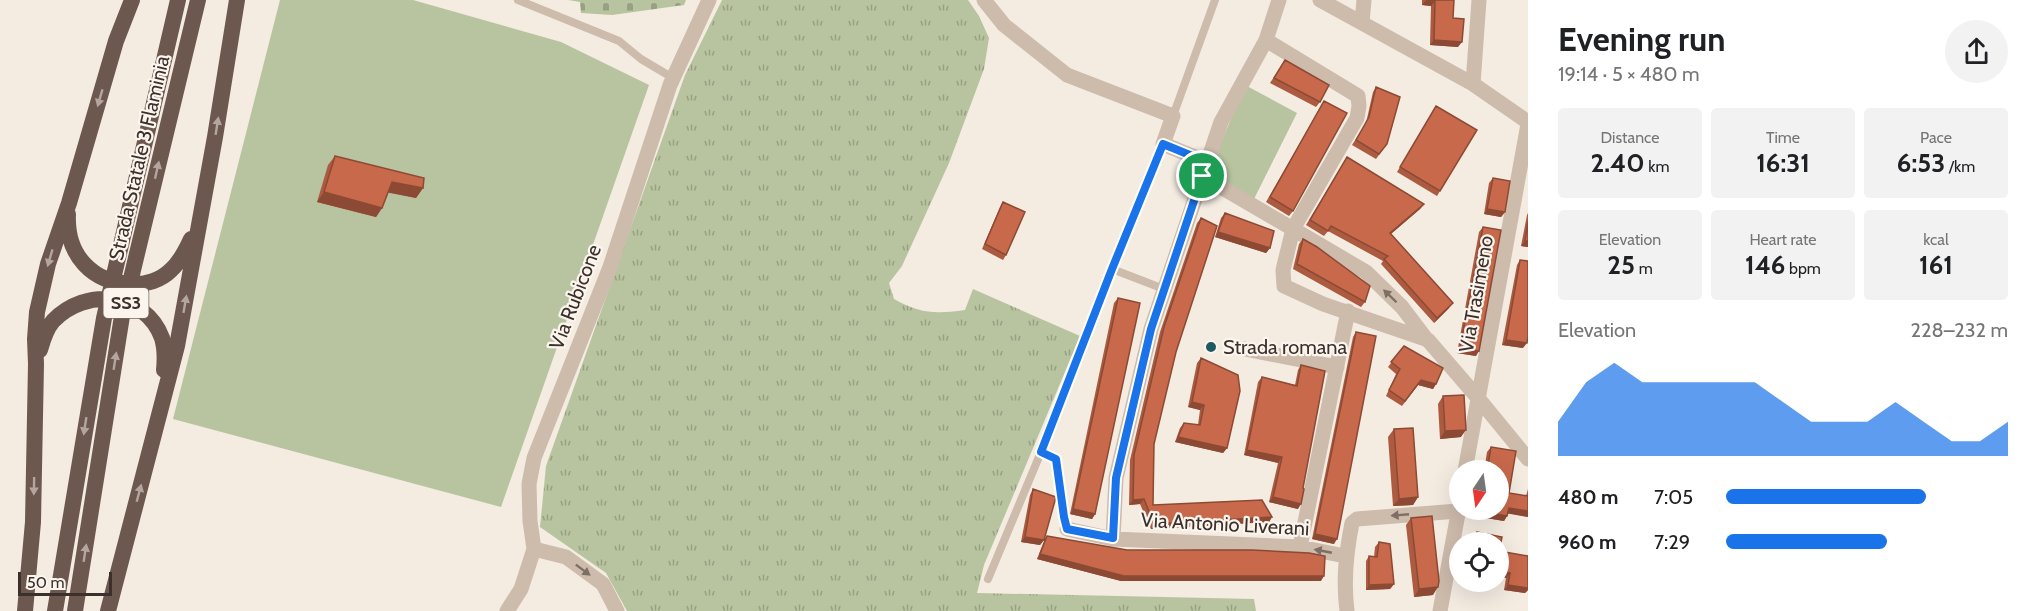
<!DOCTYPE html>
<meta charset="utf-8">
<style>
:root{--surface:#fff;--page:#f2f2f2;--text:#202124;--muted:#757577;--accent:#1a73e8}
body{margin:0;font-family:Cabin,sans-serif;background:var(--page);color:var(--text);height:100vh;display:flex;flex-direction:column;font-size:22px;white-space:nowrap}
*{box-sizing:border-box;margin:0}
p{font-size:20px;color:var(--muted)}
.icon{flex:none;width:33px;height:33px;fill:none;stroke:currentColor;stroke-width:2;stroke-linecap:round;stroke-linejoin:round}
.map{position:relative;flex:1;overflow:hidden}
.sheet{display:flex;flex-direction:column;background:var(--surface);width:510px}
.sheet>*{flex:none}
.needle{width:39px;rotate:193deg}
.controls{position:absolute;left:1449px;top:460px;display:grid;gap:12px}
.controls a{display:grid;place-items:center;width:60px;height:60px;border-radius:50%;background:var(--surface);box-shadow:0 6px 24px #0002;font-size:30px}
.scale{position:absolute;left:18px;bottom:15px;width:94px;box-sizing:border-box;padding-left:6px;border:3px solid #3b302b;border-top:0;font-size:16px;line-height:21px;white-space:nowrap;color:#3b302b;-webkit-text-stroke:4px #fbf5ee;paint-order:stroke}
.pin{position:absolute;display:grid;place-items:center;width:51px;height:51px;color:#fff;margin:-26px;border:3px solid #fff;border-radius:50%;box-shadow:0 2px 6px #0007}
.round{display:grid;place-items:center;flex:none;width:63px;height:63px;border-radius:32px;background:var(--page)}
.summary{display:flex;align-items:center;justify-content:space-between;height:102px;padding:0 30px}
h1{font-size:33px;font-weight:800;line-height:45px}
.figures{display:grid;grid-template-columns:repeat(3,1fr);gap:9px;height:102px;padding:6px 30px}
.figures div{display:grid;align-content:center;border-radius:6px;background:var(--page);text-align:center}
.figures b{font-size:26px;font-weight:800}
.figures small{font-size:16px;font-weight:400}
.figures p{font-size:16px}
.chart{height:168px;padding:12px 30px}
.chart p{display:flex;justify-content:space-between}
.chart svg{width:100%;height:108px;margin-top:6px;fill:var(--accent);opacity:.7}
ul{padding:0 30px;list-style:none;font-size:20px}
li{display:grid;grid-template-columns:96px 72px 1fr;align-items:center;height:45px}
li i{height:15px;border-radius:8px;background:var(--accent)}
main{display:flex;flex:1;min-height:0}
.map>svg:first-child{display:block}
</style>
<main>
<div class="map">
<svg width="1528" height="611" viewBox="0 0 1528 611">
<defs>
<pattern id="grass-tufts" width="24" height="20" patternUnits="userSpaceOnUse" patternTransform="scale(1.5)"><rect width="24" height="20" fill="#b8c4a0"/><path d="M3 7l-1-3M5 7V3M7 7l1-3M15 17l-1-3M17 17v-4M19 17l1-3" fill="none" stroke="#97a083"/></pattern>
<pattern id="cemetery-stones" width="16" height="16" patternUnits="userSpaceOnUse" patternTransform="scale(1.5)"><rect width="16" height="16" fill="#b8c4a0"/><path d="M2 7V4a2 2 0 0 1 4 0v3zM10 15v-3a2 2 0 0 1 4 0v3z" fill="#97a083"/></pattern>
</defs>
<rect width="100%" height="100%" fill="#f4ebe1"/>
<path fill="url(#grass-tufts)" d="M722 0H968L979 16 989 38 984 69 949 163 902 266 889 283 894 299C921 314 935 314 965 310L973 289 1080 336 984 565 977 593 1254 599 1256 611H627L606 573 540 527 546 466 685 75Z"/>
<path fill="url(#cemetery-stones)" d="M568 0H686L684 5 612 15 581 13 580 2Z"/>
<path fill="#b8c4a0" d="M280 0H413L561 42 649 85 501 507 173 419Z
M1245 85 1297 113 1253 201 1217 180 1213 162Z"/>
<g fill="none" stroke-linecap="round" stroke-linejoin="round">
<path stroke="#cdbbac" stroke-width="8" d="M518 0 619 41 641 59 673 78
M1173 116 1215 0
M1112 269 1163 144
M1041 452 1056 459 1064 517 1067 529
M988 579 1041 452 1112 269 1164 289"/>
<path stroke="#cdbbac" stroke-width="15" d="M984 0 1004 25 1067 75 1173 116 1163 144 1207 162
M1320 0 1473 84 1528 122
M1362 22 1364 0
M1266 40 1358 96 1359 106 1357 118 1293 229 1366 272 1402 307 1427 340
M1473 84 1479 0
M1202 176 1293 229 1283 270 1284 286 1323 304 1428 340 1478 398 1528 459
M1245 349 1337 367
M1465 471 1528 124
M1067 529 1113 539 1300 547 1345 556
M1113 539 1116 478 1151 329 1221 122 1266 40 1279 0
M1300 547 1348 311
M534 549 566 557 603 584 617 611
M507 611 521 589 534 549 530 521 529 484 534 458 610 267 670 85 709 0
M1347 611C1343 580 1346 553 1352 523L1357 519 1458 511
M1440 611 1460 503"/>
<path stroke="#6c584f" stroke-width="16" d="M68 214C66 255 92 283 132 284 146 285 161 280 171 270 180 262 186 250 191 239
M40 350C43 339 46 329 53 321 85 287 145 292 162 338 165 348 165 360 164 370
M25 611 33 522 36 364 35 339 37 312 48 264 69 203 116 41 132 0
M55 611 104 318 178 0
M75 611 122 316 198 0
M108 611 177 346 215 137 237 0"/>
</g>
<path fill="#ac5a40" d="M1422 0H1454L1453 18 1458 47 1430 45 1431 6 1422 5Z
M1285 60 1320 102 1316 107 1270 83Z
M1376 87 1387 144 1376 159 1352 145 1366 123 1373 92Z
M1324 101 1293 211 1289 216 1266 202Z
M1436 106 1440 191 1437 196 1397 172Z
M335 156 423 188 416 198 388 192 382 208 376 217 317 202 328 165Z
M1347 157 1424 204 1420 209 1391 234 1449 308 1434 323 1381 264 1383 261 1328 231 1324 236 1306 225Z
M1493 178 1505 212 1501 217 1484 214 1489 183Z
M1003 202 1006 255 1003 260 982 249 1000 207Z
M1225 213 1270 248 1266 253 1215 237 1221 218Z
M1528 213V247L1521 246 1527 215Z
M1201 218 1154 444 1153 505 1272 517 1269 522 1151 529 1140 504 1129 505 1130 460 1160 332 1197 223Z
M1483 227 1476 356 1457 353 1479 232Z
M1303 239 1365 302 1361 307 1293 269 1299 244Z
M1520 260 1523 348 1502 345 1517 265Z
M1118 298 1095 514 1092 519 1070 514 1114 303Z
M1356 332 1334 544 1312 539 1353 337Z
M1404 346 1436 384 1433 389 1418 385 1402 406 1386 396 1396 374 1388 367Z
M1201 358 1227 448 1223 453 1175 442 1180 428 1184 423 1198 425 1200 410 1188 407 1197 363Z
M1301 365 1298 509 1269 502 1278 463 1244 455 1258 382 1262 377 1295 385 1298 370Z
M1443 396 1461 437 1440 439 1438 404Z
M1394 429 1418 497 1413 505 1393 506 1388 437Z
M1491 447 1509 493 1526 496 1528 489V517L1508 513 1507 516 1504 521 1474 516 1475 510H1498V471H1484L1487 452Z
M1033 489 1044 540 1040 545 1021 542 1030 495Z
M1411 518 1433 595 1414 597 1406 525Z
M1477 532 1502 537 1499 551 1528 556V590L1525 593 1504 590 1506 578 1498 577V543H1472L1473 537Z
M1047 536 1127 550 1321 581H1121L1037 559 1044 541Z
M1379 542 1394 584 1390 589 1366 590V561L1369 556 1374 557 1375 547Z"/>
<path fill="#8c4a34" d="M1426 0 1435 1 1431 6 1422 5Z
M1434 40 1462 42 1458 47 1430 45Z
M392 182 423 188 416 198 385 192Z
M324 192 382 208 376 217 317 202Z
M1424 204 1420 209 1386 238 1390 233Z
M1487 209 1505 212 1501 217 1484 214Z
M1218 232 1270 248 1266 253 1215 237Z
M1525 241H1528V247L1521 246Z
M1453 303 1449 308 1434 323 1437 318Z
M1506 340 1527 343 1523 348 1502 345Z
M1460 347 1479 351 1476 356 1457 353Z
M1421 380 1436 384 1433 389 1418 385 1402 406Z
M1192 402 1204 405 1200 410 1188 407Z
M1466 430 1461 437 1440 439 1445 431Z
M1178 437 1227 448 1223 453 1175 442Z
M1247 450 1282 457 1278 463 1244 455Z
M1273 497 1301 504 1298 509 1269 502Z
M1418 497 1413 505 1393 506 1399 499Z
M1144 499 1140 504 1129 505 1133 500Z
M1509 508 1528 511V517L1505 513Z
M1073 509 1095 514 1092 519 1070 514Z
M1478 511 1507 516 1504 521 1474 516Z
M1272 517 1269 522 1151 529 1154 524Z
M1315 534 1337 539 1334 544 1312 539Z
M1025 537 1044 540 1040 545 1021 542Z
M1040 554 1324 576 1321 581H1121L1037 559Z
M1498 572 1510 573 1506 578 1498 577Z
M1394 584 1390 589 1366 590 1369 585Z
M1508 585 1528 588V590L1525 593 1504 590Z
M1438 587 1433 595 1414 597 1419 589Z"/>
<path fill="#c8694b" stroke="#8c4a34" stroke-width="1.5" d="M1427 0H1454L1453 18 1464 19 1462 42 1434 40 1435 1Z
M1285 60 1329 85 1320 102 1274 78Z
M1376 87 1400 97 1387 144 1379 154 1356 140 1369 117Z
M1324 101 1347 113 1293 211 1270 197Z
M1436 106 1477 130 1440 191 1400 167Z
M335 156 424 178 423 188 392 182 382 208 324 192Z
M1347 157 1424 204 1390 233 1453 303 1437 318 1384 259 1388 256 1331 226 1328 231 1310 220Z
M1493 178 1510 181 1505 212 1487 209Z
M1003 202 1025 212 1006 255 985 244Z
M1225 213 1274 231 1270 248 1218 232Z
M1201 218 1217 226 1176 352 1154 444 1153 505 1262 500 1272 517 1154 524 1144 499 1133 500 1134 455 1164 327Z
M1528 221V241H1525Z
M1483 227 1501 230 1479 351 1460 347Z
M1303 239 1317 247 1370 286 1365 302 1297 264Z
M1520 260 1528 261V336L1527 343 1506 340Z
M1118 298 1140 303 1095 514 1073 509Z
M1356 332 1376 336 1337 539 1315 534Z
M1404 346 1443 368 1436 384 1421 380 1405 401 1389 390 1400 369 1391 362Z
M1201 358 1238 375 1240 391 1227 448 1178 437 1184 423 1200 425 1204 405 1192 402Z
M1301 365 1325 371 1303 488 1304 489 1301 504 1273 497 1282 457 1247 450 1262 377 1297 386Z
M1464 395 1466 430 1445 431 1443 396Z
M1413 428 1418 497 1399 499 1394 429Z
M1491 447 1516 451 1509 493 1528 496V495V511L1509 508 1507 516 1478 511V510H1498V471H1487Z
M1033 489 1056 497 1044 540 1025 537Z
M1432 516 1439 581 1438 587 1419 589 1411 518Z
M1477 532 1502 537 1499 551 1528 556V588L1508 585 1510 573 1498 572V543H1475Z
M1047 536 1127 550H1252L1309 553 1325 556 1324 576H1124L1040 554Z
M1379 542 1390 544 1394 584 1369 585V556L1377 557Z"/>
<defs><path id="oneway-solid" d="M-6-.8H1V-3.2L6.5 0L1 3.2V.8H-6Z" transform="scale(1.5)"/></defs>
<g fill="#b4a69e">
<use href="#oneway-solid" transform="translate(100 98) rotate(106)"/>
<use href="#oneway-solid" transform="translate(217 126) rotate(-81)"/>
<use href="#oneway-solid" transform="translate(157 170) rotate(-77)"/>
<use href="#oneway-solid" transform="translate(50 258) rotate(106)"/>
<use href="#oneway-solid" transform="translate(185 304) rotate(-80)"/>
<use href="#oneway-solid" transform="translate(115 361) rotate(-81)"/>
<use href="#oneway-solid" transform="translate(85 426) rotate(99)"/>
<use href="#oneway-solid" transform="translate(34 486) rotate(91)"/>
<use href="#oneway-solid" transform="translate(139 493) rotate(-75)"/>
<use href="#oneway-solid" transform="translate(85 553) rotate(-81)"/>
</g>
<g fill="#7d6f65">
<use href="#oneway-solid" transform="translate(1390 296) rotate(-136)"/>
<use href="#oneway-solid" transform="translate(1400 515) rotate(175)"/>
<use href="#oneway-solid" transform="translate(1323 551) rotate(-169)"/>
<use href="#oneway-solid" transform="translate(583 570) rotate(37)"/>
</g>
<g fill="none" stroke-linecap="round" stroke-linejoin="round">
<g stroke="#fff" stroke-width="12">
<path id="route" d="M1163 144 1207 162 1151 329 1116 478 1113 538 1067 529 1064 517 1056 459 1041 452 1112 269Z"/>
</g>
<use href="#route" stroke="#1a73e8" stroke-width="8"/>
</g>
<circle fill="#1f5a5e" stroke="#fbf5ee" stroke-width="2" cx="1211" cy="347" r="6"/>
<g text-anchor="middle" stroke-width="4.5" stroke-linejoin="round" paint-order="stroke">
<rect fill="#fbf5ee" stroke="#756b66" stroke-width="1.5" x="103.5" y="288" width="45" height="30" rx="4.5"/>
<g font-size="18" font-weight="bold" fill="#3b302b">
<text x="126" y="309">SS3</text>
</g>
<g font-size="20" fill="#3b302b" stroke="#fbf5ee">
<text transform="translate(139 158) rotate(-77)" y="7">Strada Statale 3 Flaminia</text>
<text transform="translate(1476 294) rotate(-80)" y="7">Via Trasimeno</text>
<text transform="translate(575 297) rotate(-69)" y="7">Via Rubicone</text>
<text transform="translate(1225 524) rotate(3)" y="7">Via Antonio Liverani</text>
</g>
<g font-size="20" fill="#3b302b" stroke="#fbf5ee" text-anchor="start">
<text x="1223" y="354">Strada romana</text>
</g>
</g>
</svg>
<div class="controls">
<a><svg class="needle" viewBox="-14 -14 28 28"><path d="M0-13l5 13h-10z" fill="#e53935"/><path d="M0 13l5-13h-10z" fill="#757577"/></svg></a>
<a><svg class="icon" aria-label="locate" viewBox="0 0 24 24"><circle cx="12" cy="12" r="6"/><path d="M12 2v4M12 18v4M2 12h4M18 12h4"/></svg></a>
</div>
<div class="scale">50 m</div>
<div class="pin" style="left:1202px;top:176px;background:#1e9e55"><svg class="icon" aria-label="arrive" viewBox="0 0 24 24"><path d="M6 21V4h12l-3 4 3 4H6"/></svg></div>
</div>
<section class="sheet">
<div class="summary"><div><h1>Evening run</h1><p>19:14 · 5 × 480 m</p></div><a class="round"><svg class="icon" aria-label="share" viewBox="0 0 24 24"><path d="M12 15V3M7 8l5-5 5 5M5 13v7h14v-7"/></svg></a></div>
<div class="figures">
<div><p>Distance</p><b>2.40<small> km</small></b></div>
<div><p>Time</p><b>16:31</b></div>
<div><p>Pace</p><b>6:53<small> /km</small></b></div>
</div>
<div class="figures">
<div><p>Elevation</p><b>25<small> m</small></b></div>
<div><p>Heart rate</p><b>146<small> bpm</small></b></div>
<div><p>kcal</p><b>161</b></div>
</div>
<div class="chart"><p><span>Elevation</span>228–232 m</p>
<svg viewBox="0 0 160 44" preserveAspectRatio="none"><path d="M0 44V30L10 14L20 6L30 14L40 14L50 14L60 14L70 14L80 22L90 30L100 30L110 30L120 22L130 30L140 38L150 38L160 30V44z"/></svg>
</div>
<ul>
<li><b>480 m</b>7:05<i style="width:71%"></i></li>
<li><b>960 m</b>7:29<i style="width:57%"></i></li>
</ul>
</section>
</main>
